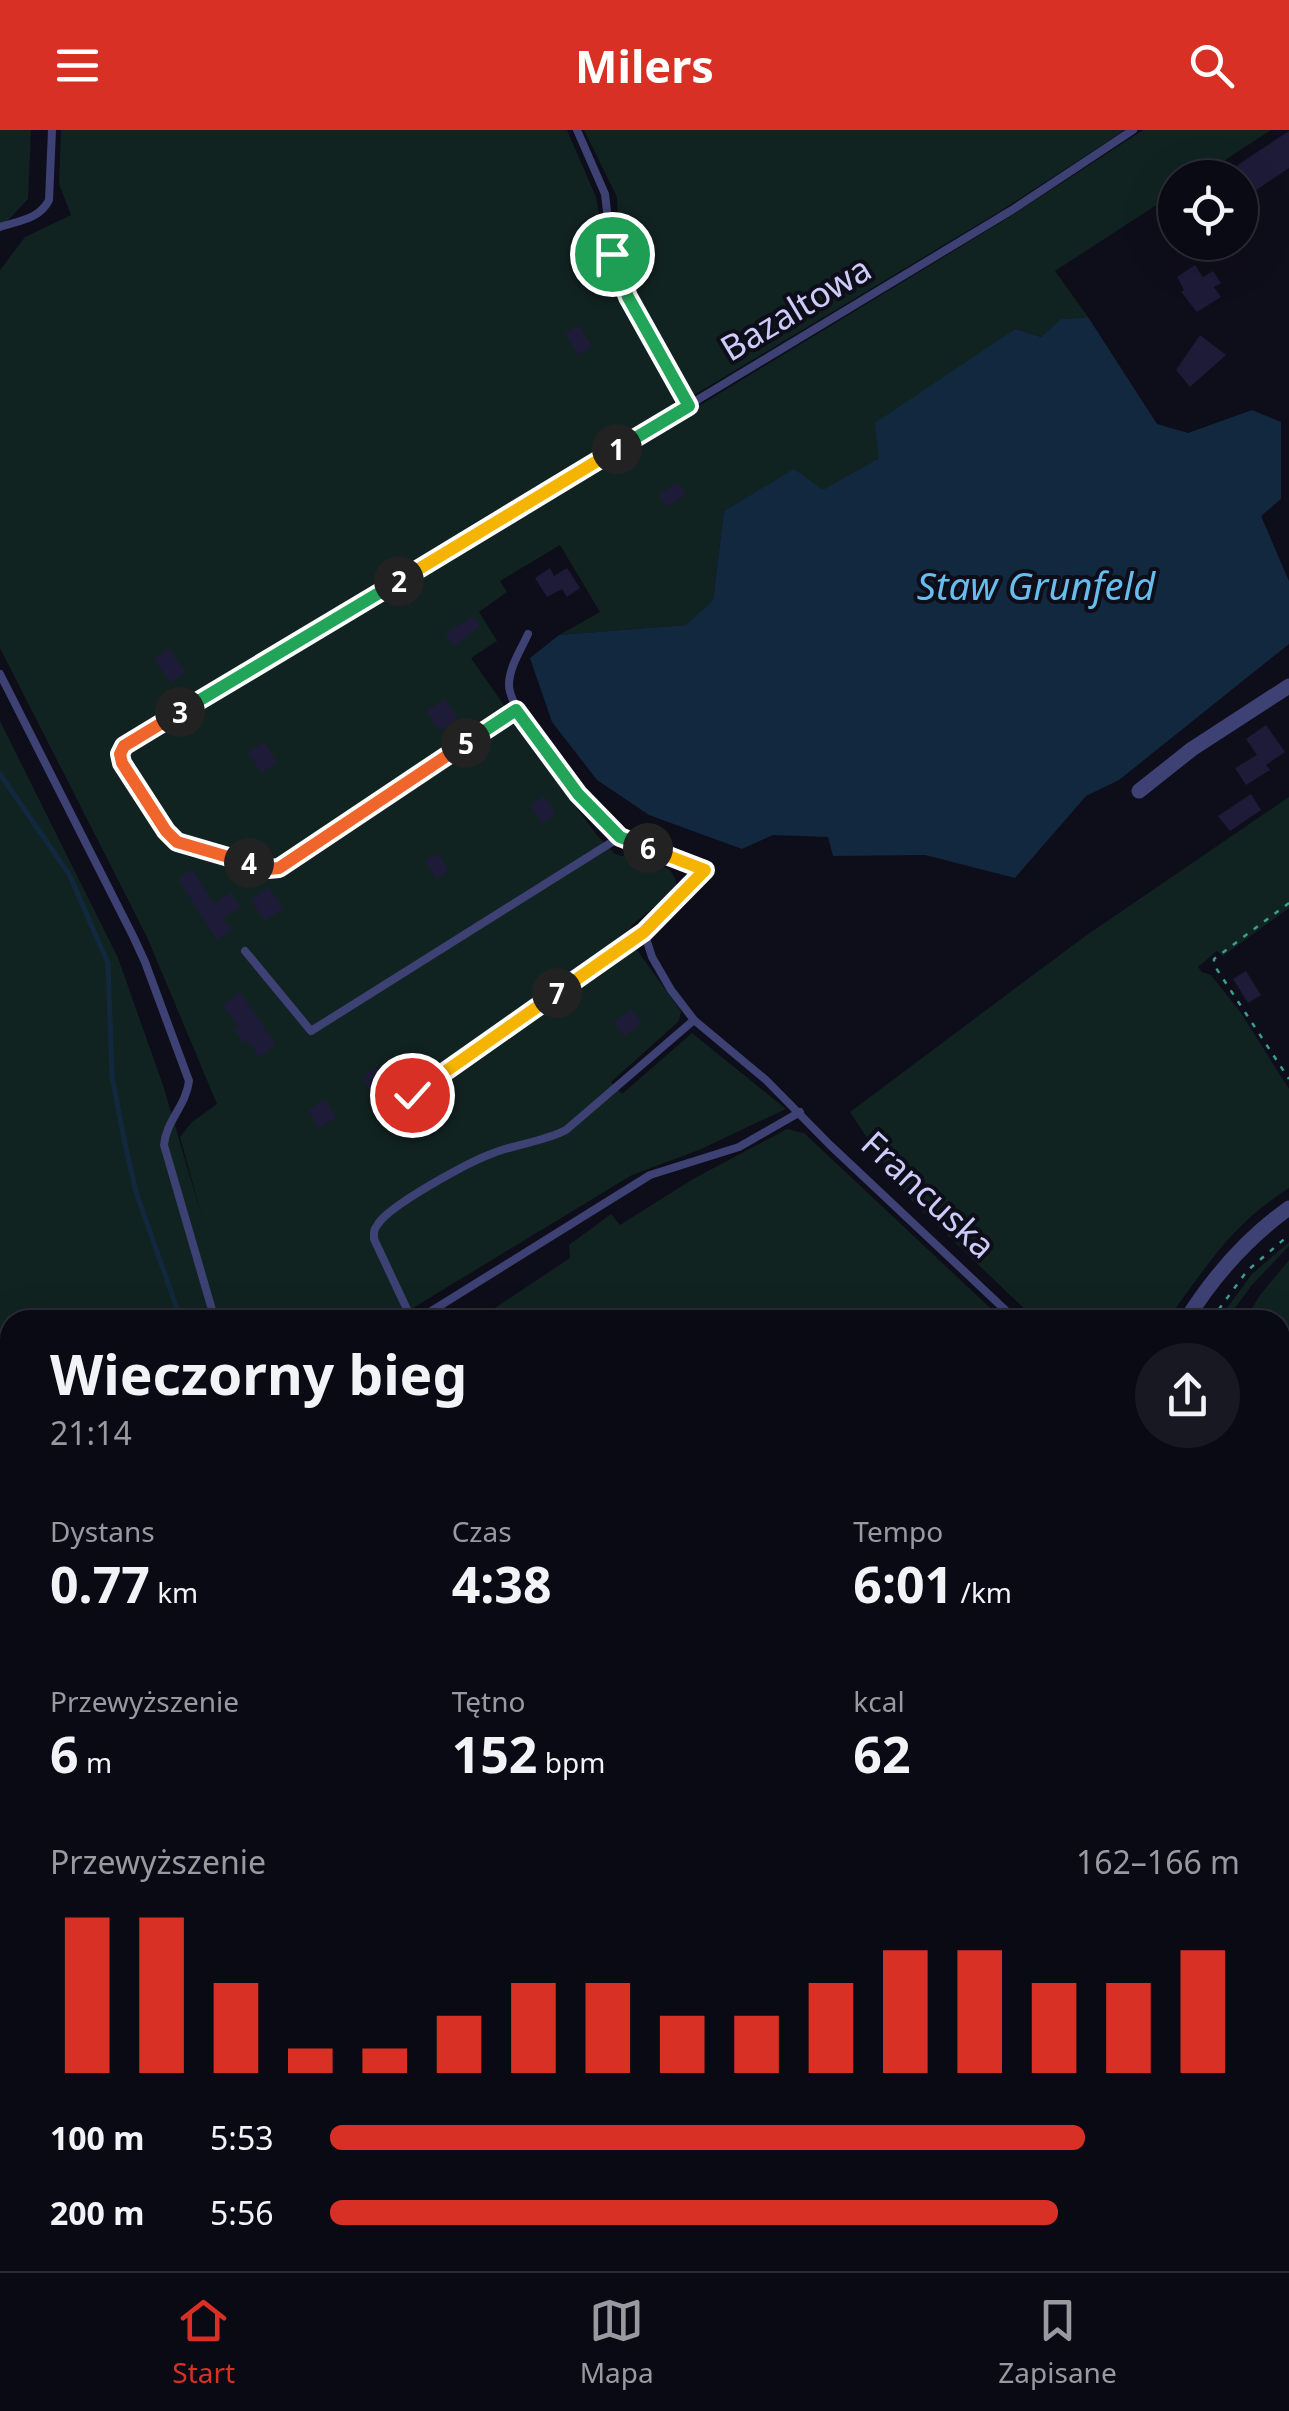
<!DOCTYPE html>
<html lang="pl">
<meta charset="utf-8">
<style>
:root{--surface:#0a0a14;--page:#181822;--text:#f1f3f6;--muted:#999aa0;--line:#2a2b34;--accent:#d93025}
body{margin:0;font-family:"Noto Sans",sans-serif;background:var(--page);color:var(--text);height:100vh;display:flex;flex-direction:column;font-size:38px;white-space:nowrap}
*{box-sizing:border-box;margin:0}
p{font-size:32px;color:var(--muted)}
.icon{flex:none;width:55px;height:55px;fill:none;stroke:currentColor;stroke-width:2;stroke-linecap:round;stroke-linejoin:round}
.map{position:relative;flex:1;overflow:hidden}
.details{position:absolute;left:0px;top:1180px;width:1290px;height:962px;display:flex;flex-direction:column;background:var(--surface);border-radius:30px 30px 0 0;box-shadow:0 10px 40px #0002,0 0 0 2px var(--line)}
.details>*{flex:none}
.controls{position:absolute;left:1158px;top:30px;display:grid;gap:20px}
.controls a{display:grid;place-items:center;width:100px;height:100px;border-radius:50%;background:var(--surface);box-shadow:0 10px 40px #0002,0 0 0 2px var(--line);font-size:50px}
.pin{position:absolute;display:grid;place-items:center;width:85px;height:85px;color:#fff;margin:-42px;border:5px solid #fff;border-radius:50%;box-shadow:0 2px 10px #0007}
.km{position:absolute;width:50px;height:50px;margin:-25px;border-radius:50%;background:#222;color:#fff;font-size:28px;line-height:50px;text-align:center}
.round{display:grid;place-items:center;flex:none;width:105px;height:105px;border-radius:52px;background:var(--page)}
.summary{display:flex;align-items:center;justify-content:space-between;height:170px;padding:0 50px}
h1{font-size:55px;font-weight:700;line-height:75px}
.figures{display:grid;grid-template-columns:repeat(3,1fr);gap:15px;height:170px;padding:10px 50px}
.figures div{display:grid;align-content:center}
.figures b{font-size:50px;font-weight:700}
.figures small{font-size:28px;font-weight:400}
.figures p{font-size:28px}
.chart{height:280px;padding:20px 50px}
.chart p{display:flex;justify-content:space-between}
.chart svg{width:100%;height:180px;margin-top:10px;stroke:var(--accent);stroke-width:6}
ul{padding:0 50px;list-style:none;font-size:32px}
li{display:grid;grid-template-columns:160px 120px 1fr;align-items:center;height:75px}
li i{height:25px;border-radius:12px;background:var(--accent)}
header{display:flex;justify-content:space-between;align-items:center;height:130px;padding:0 50px;background:var(--accent);color:#fff;font-size:45px;font-weight:700}
.dock{display:flex;justify-content:space-around;align-items:center;height:140px;border-top:2px solid var(--line);background:var(--surface);font-size:28px;color:var(--muted)}
.dock a{display:grid;justify-items:center;gap:5px}
.dock .selected{color:var(--accent)}
.map>svg:first-child{display:block}
</style>
<header><svg class="icon" aria-label="menu" viewBox="0 0 24 24"><path d="M4 6h16M4 12h16M4 18h16"/></svg>Milers<svg class="icon" aria-label="search" viewBox="0 0 24 24"><circle cx="10" cy="10" r="6"/><path d="M15 15l6 6"/></svg></header>
<div class="map">
<svg width="1289" height="2141" viewBox="0 0 1289 2141">
<rect width="100%" height="100%" fill="#0e0d1a"/>
<path fill="#112321" d="M0 0H31L28 69 0 99Z
M61 0H567L596 67 612 150 628 187 675 269 672 277 115 616 117 634 162 707 173 716 258 747 280 745 514 593 596 704 615 724 669 739 675 748 677 758 631 796 637 820 681 881 679 891 611 952 622 964 692 903 786 979 699 1020 632 1045 393 1190H10V1891L0 1898V591L118 828 164 958 203 1091 180 1007 192 992 217 974 147 807 0 518V140L25 107 71 85 59 54Z
M584 0H1125L1002 80 691 267 643 182 619 129 617 67Z
M1143 0H1271L1199 47 1175 48V63L1055 141 1088 187 1061 189 1041 207 1015 199 990 217 879 328 823 361 794 340 724 381 713 470 687 495 559 505 600 482 560 415 500 451 507 462 479 482 497 511 471 528 506 578 283 728 269 732 258 731 180 706 174 700 127 627 128 623 1008 88Z
M1289 667V778L1223 826 1217 821 1198 837 1202 842 1211 845 1241 883 1289 959V1058C1232 1094 1206 1137 1167 1190H1036L913 1072 895 1050 850 982 1084 807Z
M787 999 804 1003 1003 1190H477L570 1128 569 1115 611 1084 620 1095 693 1049Z
M1289 1112V1116L1252 1155 1226 1190H1218L1252 1144Z
M1289 1130V2141H549L561 2132H1280V1190H1245L1260 1165Z
M7 2084 10 2087V2132L55 2133 63 2141H5L0 2136V2091Z
M308 2133H464L445 2141H316Z"/>
<path fill="#12283e" d="M1088 187 1157 294 1188 303 1252 280 1281 292V369L1261 386 1289 451V514L1119 650 1086 666 1015 748 925 725 833 726 828 707 773 705 742 719 649 685 597 650 552 592 530 528 559 505 686 495 713 470 724 381 794 339 823 360 879 328 875 293 1015 199 1041 207 1061 189Z"/>
<g fill="none" stroke-linecap="round" stroke-linejoin="round">
<path stroke="#12283e" stroke-width="5" d="M0 644 69 744 108 833 112 947 125 1014 136 1062 181 1190"/>
<path stroke="#147278" stroke-width="115" d="M1281 1650 1289 1656"/>
</g>
<path fill="#1e1b39" d="M1289 1V38L1240 71V48H1218Z
M1195 135 1203 147 1213 141 1221 153 1214 157 1221 167 1197 182 1181 162 1184 160 1177 147Z
M579 195 592 217 578 225 565 203Z
M1200 205 1226 225 1190 257 1176 240Z
M678 352 686 364 667 377 658 365Z
M550 438 554 446 567 438 580 458 567 467 562 459 547 467 535 448Z
M473 486 480 497 454 516 445 504Z
M168 518 186 542 171 553 154 529Z
M445 569 458 588 439 601 426 581Z
M1266 595 1285 622 1266 635 1270 640 1246 655 1235 638 1257 625 1246 609Z
M265 612 277 633 261 643 248 622Z
M1251 664 1261 680 1230 701 1218 686Z
M544 666 556 685 542 693 530 675Z
M438 723 449 741 436 749 425 731Z
M192 739 214 774 231 762 240 777 223 788 232 801 217 810 178 749Z
M269 757 283 779 265 791 251 770Z
M1246 841 1261 865 1248 873 1233 849Z
M240 862 276 915 259 927 248 911 244 914 234 900 239 897 223 875Z
M631 879 642 893 624 906 614 892Z
M379 936 391 958 374 967 362 946Z
M326 969 336 988 318 998 308 980Z"/>
<g fill="none" stroke-linecap="round" stroke-linejoin="round">
<path stroke="#3a9f8e" stroke-width="2.5" stroke-dasharray="5 8" stroke-linecap="butt" d="M1289 773 1214 829V835L1289 949
M1211 1190 1247 1141 1289 1105
M0 1374C11 1414 9 1458 0 1498
M0 2058 10 2069
M0 2082 10 2073
M538 2141 550 2132"/>
<path stroke="#3d4174" stroke-width="8" d="M577 0 605 64 612 124 628 167 689 276
M0 97C18 91 40 89 49 70L52 0
M528 504C521 520 509 537 509 555 509 585 593 685 618 705 634 717 684 732 705 740L644 802 652 827 671 860 694 890 766 950 830 1015 1016 1190
M0 544 133 806 145 832 189 951C186 976 166 991 164 1015L215 1190
M516 579 288 732 279 737 268 739 177 712 166 701 122 633 120 625 124 616 1012 80 1133 0
M245 821 311 901 620 707
M412 965 644 802
M412 1190 374 1109C374 1101 373 1101 378 1094 390 1075 467 1033 491 1024 515 1014 543 1012 566 1000L694 890
M417 1190 650 1045 739 1017 800 982
M72 2132 80 2141"/>
<path stroke="#3d4174" stroke-width="15" d="M1139 661 1192 619 1289 556
M1186 1190C1213 1147 1247 1108 1289 1078
M505 2141 517 2132"/>
</g>
<g fill="none" stroke-linecap="round" stroke-linejoin="round">
<g stroke="#fff" stroke-width="20">
<path id="split-1" d="M612 124 628 167 689 276 617 319"/>
</g>
<g stroke="#fff" stroke-width="20">
<path id="split-2" d="M399 451 617 319"/>
</g>
<g stroke="#fff" stroke-width="20">
<path id="split-3" d="M180 582 399 451"/>
</g>
<g stroke="#fff" stroke-width="20">
<path id="split-4" d="M180 582 124 616 120 624 122 633 166 701 177 712 249 733"/>
</g>
<g stroke="#fff" stroke-width="20">
<path id="split-5" d="M249 733 268 739 279 738 466 613"/>
</g>
<g stroke="#fff" stroke-width="20">
<path id="split-6" d="M466 613 516 580 578 664 620 707 648 718"/>
</g>
<g stroke="#fff" stroke-width="20">
<path id="split-7" d="M557 863 644 802 705 740 648 718"/>
</g>
<g stroke="#fff" stroke-width="20">
<path id="split-8" d="M412 965 557 863"/>
</g>
<use href="#split-1" stroke="#22a559" stroke-width="12"/>
<use href="#split-2" stroke="#f5b400" stroke-width="12"/>
<use href="#split-3" stroke="#22a559" stroke-width="12"/>
<use href="#split-4" stroke="#f0652b" stroke-width="12"/>
<use href="#split-5" stroke="#f0652b" stroke-width="12"/>
<use href="#split-6" stroke="#22a559" stroke-width="12"/>
<use href="#split-7" stroke="#f5b400" stroke-width="12"/>
<use href="#split-8" stroke="#f5b400" stroke-width="12"/>
</g>
<g text-anchor="middle" stroke-width="8" stroke-linejoin="round" paint-order="stroke">
<g font-size="35" fill="#cdccf9" stroke="#0e0d1a">
<text transform="translate(796 179) rotate(-31)" y="12">Bazaltowa</text>
<text transform="translate(928 1065) rotate(43)" y="12">Francuska</text>
</g>
<g font-size="38" font-style="italic" fill="#67bdec" stroke="#0e0d1a">
<text x="1036" y="470">Staw Grunfeld</text>
</g>
</g>
</svg>
<div class="controls">
<a><svg class="icon" aria-label="locate" viewBox="0 0 24 24"><circle cx="12" cy="12" r="6"/><path d="M12 2v4M12 18v4M2 12h4M18 12h4"/></svg></a>
</div>
<div class="pin" style="left:612px;top:124px;background:#1e9e55"><svg class="icon" aria-label="arrive" viewBox="0 0 24 24"><path d="M6 21V4h12l-3 4 3 4H6"/></svg></div>
<div class="pin" style="left:412px;top:965px;background:#d93025"><svg class="icon" aria-label="check" viewBox="0 0 24 24"><path d="M5 12l5 5 9-10"/></svg></div>
<b class="km" style="left:617px;top:319px">1</b>
<b class="km" style="left:399px;top:451px">2</b>
<b class="km" style="left:180px;top:582px">3</b>
<b class="km" style="left:249px;top:733px">4</b>
<b class="km" style="left:466px;top:613px">5</b>
<b class="km" style="left:648px;top:718px">6</b>
<b class="km" style="left:557px;top:863px">7</b>
<section class="details">
<div class="summary"><div><h1>Wieczorny bieg</h1><p>21:14</p></div><a class="round"><svg class="icon" aria-label="share" viewBox="0 0 24 24"><path d="M12 15V3M7 8l5-5 5 5M5 13v7h14v-7"/></svg></a></div>
<div class="figures">
<div><p>Dystans</p><b>0.77<small> km</small></b></div>
<div><p>Czas</p><b>4:38</b></div>
<div><p>Tempo</p><b>6:01<small> /km</small></b></div>
</div>
<div class="figures">
<div><p>Przewyższenie</p><b>6<small> m</small></b></div>
<div><p>Tętno</p><b>152<small> bpm</small></b></div>
<div><p>kcal</p><b>62</b></div>
</div>
<div class="chart"><p><span>Przewyższenie</span>162–166 m</p>
<svg viewBox="0 0 160 44" preserveAspectRatio="none"><path d="M5 44V6M15 44V6M25 44V22M35 44V38M45 44V38M55 44V30M65 44V22M75 44V22M85 44V30M95 44V30M105 44V22M115 44V14M125 44V14M135 44V22M145 44V22M155 44V14"/></svg>
</div>
<ul>
<li><b>100 m</b>5:53<i style="width:83%"></i></li>
<li><b>200 m</b>5:56<i style="width:80%"></i></li>
</ul>
</section>
</div>
<nav class="dock">
<a class="selected"><svg class="icon" aria-label="home" viewBox="0 0 24 24"><path d="M3 11l9-7 9 7M6 9v11h12V9"/></svg>Start</a>
<a><svg class="icon" aria-label="map" viewBox="0 0 24 24"><path d="M3 6l6-2 6 2 6-2v14l-6 2-6-2-6 2zM9 4v14M15 6v14"/></svg>Mapa</a>
<a><svg class="icon" aria-label="saved" viewBox="0 0 24 24"><path d="M7 4h10v16l-5-4-5 4z"/></svg>Zapisane</a>
</nav>
